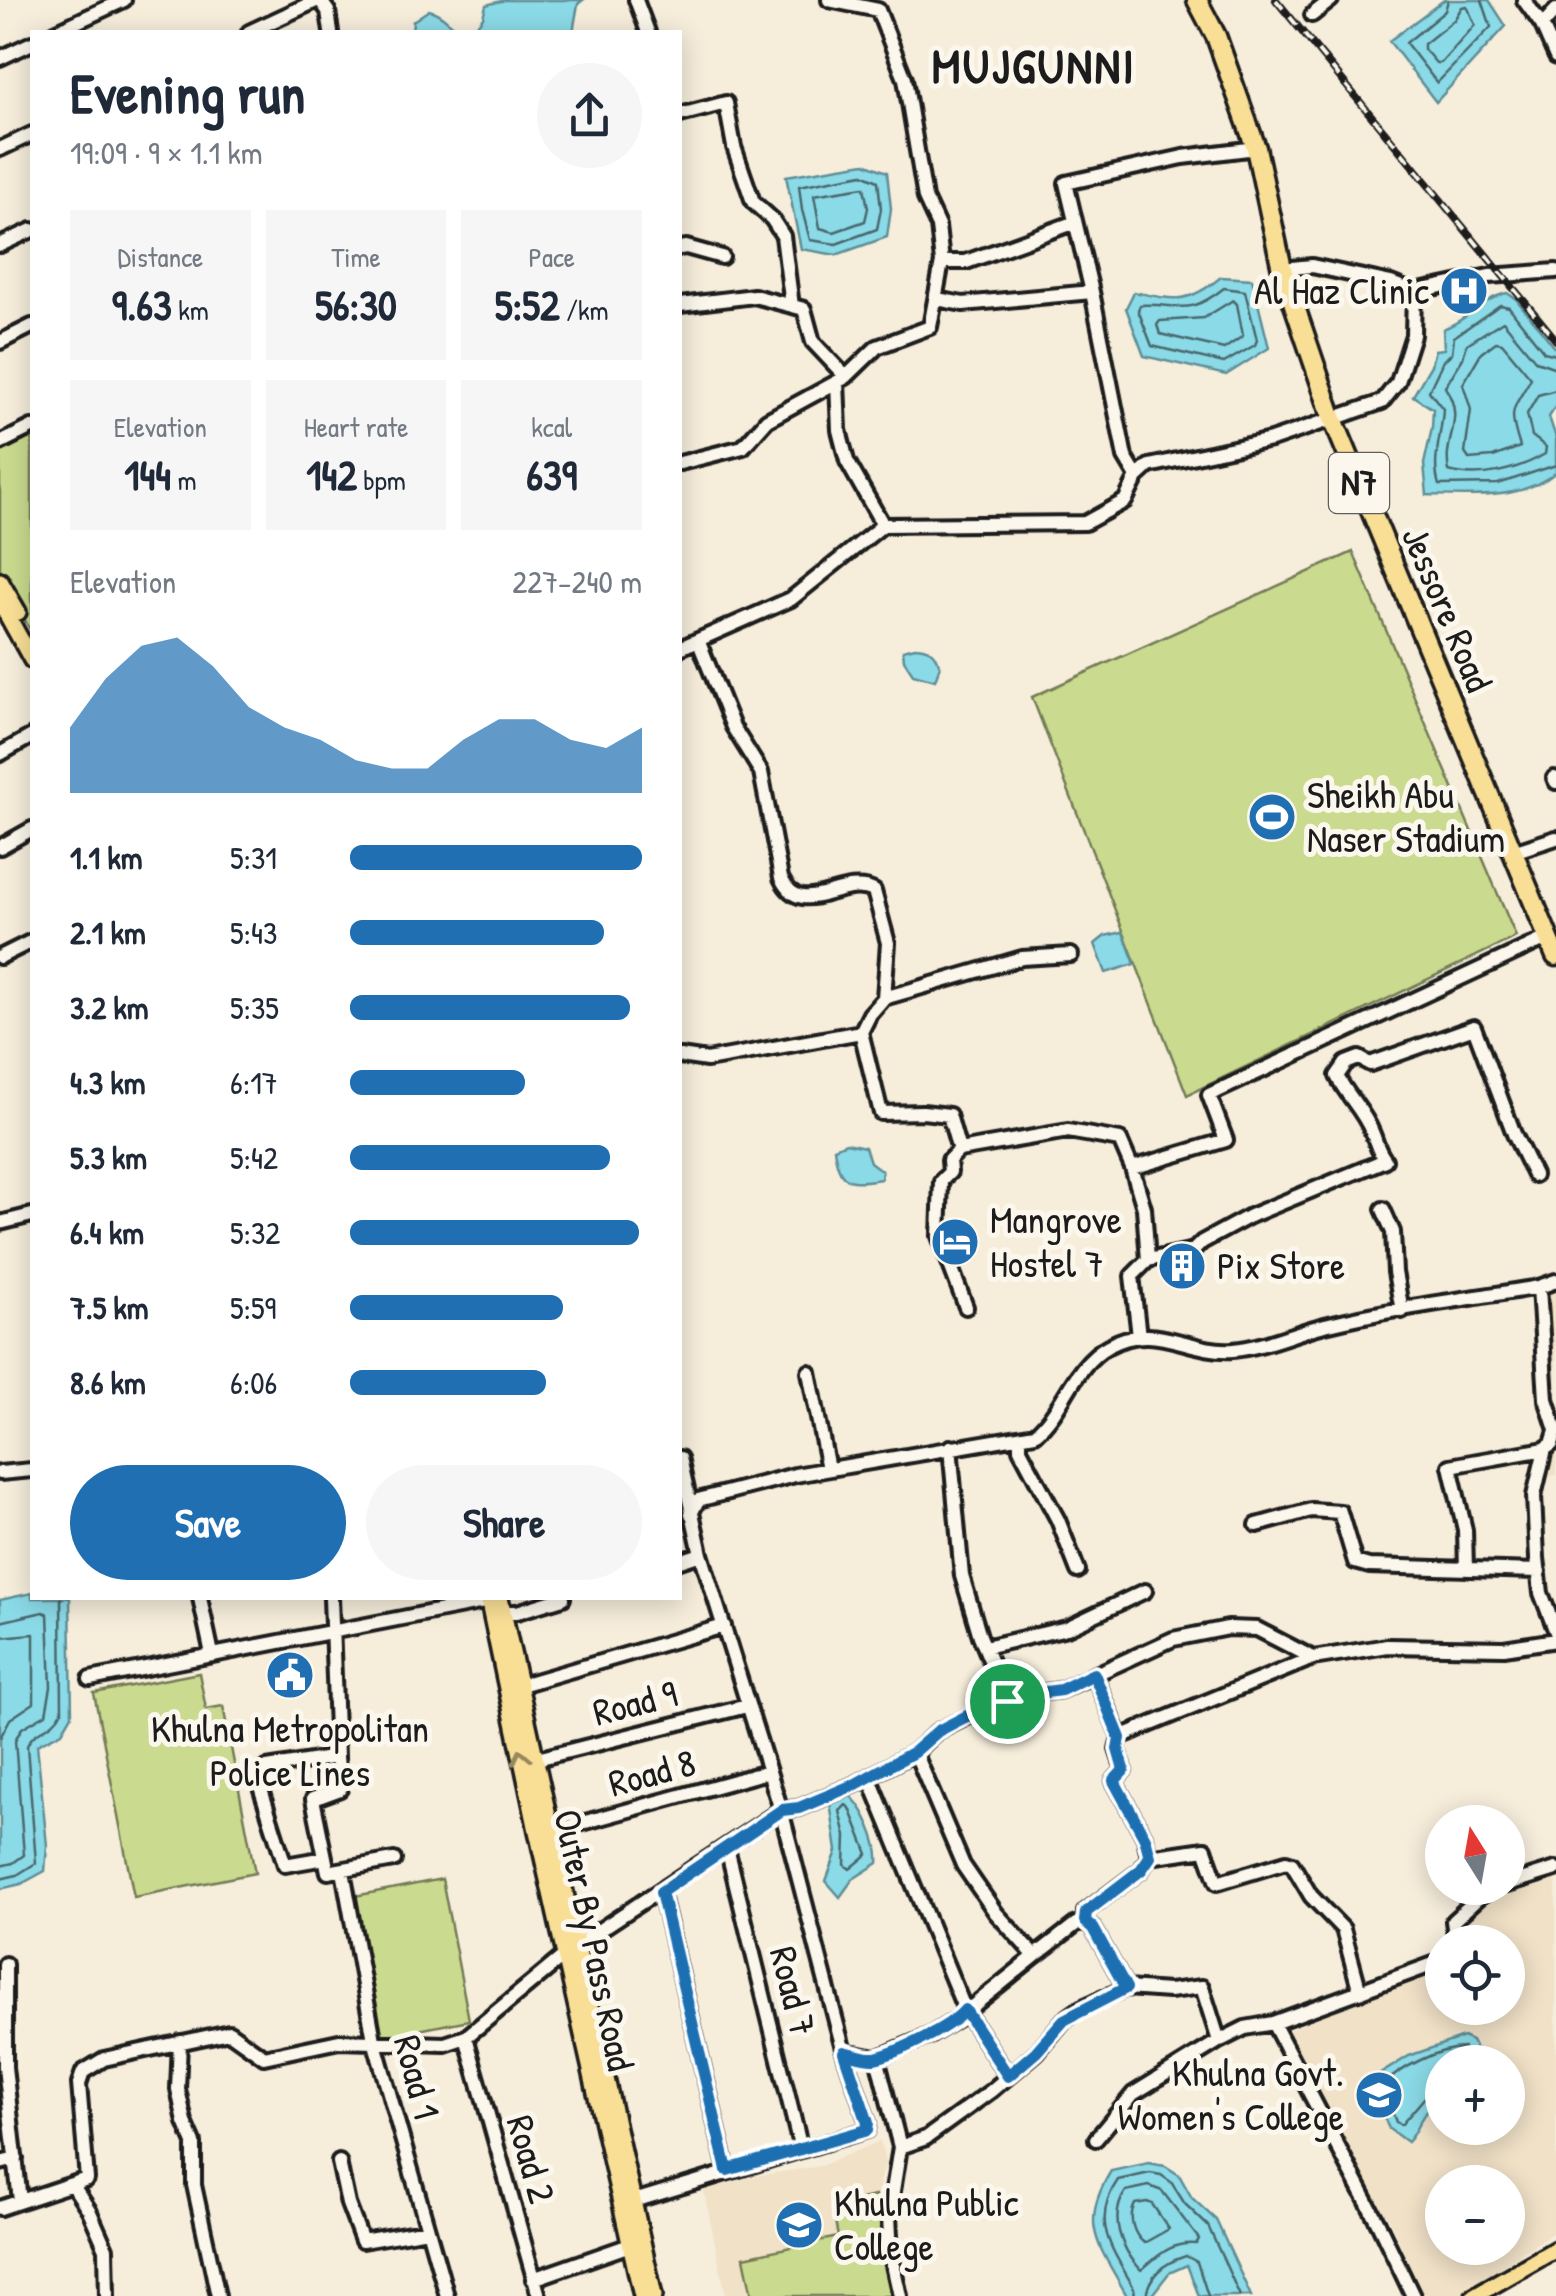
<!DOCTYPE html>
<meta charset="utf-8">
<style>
:root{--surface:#fff;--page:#f6f6f7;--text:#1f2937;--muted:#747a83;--accent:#1f6fb2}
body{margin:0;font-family:"Patrick Hand",sans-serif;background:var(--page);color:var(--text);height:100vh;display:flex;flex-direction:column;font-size:38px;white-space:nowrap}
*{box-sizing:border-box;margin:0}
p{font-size:32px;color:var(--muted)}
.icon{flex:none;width:55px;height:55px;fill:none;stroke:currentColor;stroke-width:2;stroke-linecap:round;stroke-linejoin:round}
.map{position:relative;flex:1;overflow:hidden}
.details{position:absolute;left:30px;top:30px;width:652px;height:1570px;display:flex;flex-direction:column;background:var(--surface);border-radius:0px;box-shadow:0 5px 25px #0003}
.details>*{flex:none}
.needle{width:65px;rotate:349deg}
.buttons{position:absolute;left:1425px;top:1805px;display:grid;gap:20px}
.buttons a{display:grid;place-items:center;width:100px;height:100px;border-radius:50%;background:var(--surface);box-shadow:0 5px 25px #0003;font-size:50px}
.pin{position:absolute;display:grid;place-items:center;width:85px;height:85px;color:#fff;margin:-42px;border:5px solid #fff;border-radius:50%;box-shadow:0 2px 10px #0007}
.round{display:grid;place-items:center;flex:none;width:105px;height:105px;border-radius:52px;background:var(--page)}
.head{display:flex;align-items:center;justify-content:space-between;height:170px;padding:0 40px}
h1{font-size:55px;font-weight:700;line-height:75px}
.metrics{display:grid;grid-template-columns:repeat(3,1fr);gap:15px;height:170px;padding:10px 40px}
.metrics div{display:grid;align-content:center;border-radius:0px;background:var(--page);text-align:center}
.metrics b{font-size:42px;font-weight:700}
.metrics small{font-size:28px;font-weight:400}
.metrics p{font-size:28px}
.chart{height:280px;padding:20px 40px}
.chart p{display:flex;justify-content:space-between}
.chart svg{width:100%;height:180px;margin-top:10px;fill:var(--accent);opacity:.7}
.primary-button{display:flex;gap:20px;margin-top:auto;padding:20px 40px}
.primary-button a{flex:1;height:115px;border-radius:60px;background:var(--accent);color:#fff;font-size:40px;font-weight:700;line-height:115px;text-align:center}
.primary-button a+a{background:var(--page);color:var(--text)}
ul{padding:0 40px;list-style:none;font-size:32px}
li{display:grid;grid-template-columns:160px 120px 1fr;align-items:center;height:75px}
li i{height:25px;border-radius:12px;background:var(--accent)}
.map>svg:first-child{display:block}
</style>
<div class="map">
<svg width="1556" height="2296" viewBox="0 0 1556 2296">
<rect width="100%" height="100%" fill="#f6eddb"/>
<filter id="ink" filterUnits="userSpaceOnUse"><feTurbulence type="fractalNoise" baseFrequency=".01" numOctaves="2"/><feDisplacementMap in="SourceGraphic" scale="20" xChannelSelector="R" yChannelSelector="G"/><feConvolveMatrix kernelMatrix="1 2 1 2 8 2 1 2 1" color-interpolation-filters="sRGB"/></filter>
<g filter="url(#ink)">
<path fill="#f0e1c7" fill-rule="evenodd" d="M1556 1286V1475L1534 1478 1533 1454 1546 1443 1531 1295Z
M1556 1875V2230L1458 2296H1424L1389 2219 1279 2034 1442 1968V2008H1508V1942H1461L1458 1923 1490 1894ZM1442 2062H1508V2128H1442ZM1442 2182H1508V2248H1442Z
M880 2141 886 2165 879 2181 900 2296H726L704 2190 756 2176 821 2166Z"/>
<path fill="#cadb8f" stroke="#737c56" stroke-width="2.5" d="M32 432V633L0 575V448Z
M1353 552 1516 937 1187 1095 1032 697Z
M199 1673 206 1709 223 1706 255 1873 134 1897 94 1693Z
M442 1879 469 2020 383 2037 355 1896Z
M875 2196 896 2296H752L744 2257 838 2237 832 2205Z"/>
<path fill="#8bdae7" stroke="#5f8e96" stroke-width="2.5" d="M505 0H583L578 4 573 32H472L483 17 486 5Z
M1444 0H1489L1506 26 1436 102 1389 41Z
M429 10C445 14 449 26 464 32H412L413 21Z
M865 163 887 172 891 209 887 237 836 255 801 249 786 176Z
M1221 277 1252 279 1269 348 1226 375 1144 356 1126 308 1134 292C1175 300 1187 305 1221 277Z
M1507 293 1516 299 1556 349V406L1549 417 1556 438V472C1522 501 1469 496 1427 495L1424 464 1432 428 1433 409 1413 396 1431 365 1435 350 1444 349 1443 329C1467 321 1483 298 1507 293Z
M915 647C931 648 934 652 940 666L935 680 913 674 904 660 903 650Z
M1123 932 1135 964 1106 973 1095 944 1105 936Z
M846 1143 865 1147 870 1162 882 1171 881 1179C848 1184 839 1184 834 1148Z
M32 1593V1598H70L72 1715 62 1732 37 1745 47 1846 45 1871 21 1884 0 1889V1600Z
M847 1793C864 1805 880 1843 878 1863L853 1879 840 1897 826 1881 837 1851 830 1802Z
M1463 2037 1472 2041 1482 2062H1442V2102C1419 2109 1421 2127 1407 2142L1389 2129 1369 2081 1409 2056Z
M1149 2163 1165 2166 1179 2175 1192 2198 1216 2220 1251 2296H1199L1187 2265 1169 2273 1151 2296H1127C1100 2246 1077 2226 1111 2171Z"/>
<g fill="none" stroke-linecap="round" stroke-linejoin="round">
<path stroke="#48686d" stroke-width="2.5" d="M1448 0 1445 11 1406 43 1437 83 1491 27 1482 0
M1467 6 1475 25 1441 63H1436L1424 49V44L1454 20 1462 7Z
M863 174 878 181 881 209 877 229 836 244 810 240 802 210 799 186Z
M864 187 868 208 865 221 834 232 820 228 814 195Z
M1224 288 1245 291 1257 340 1255 345 1224 363 1152 346 1138 310 1140 305C1181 303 1186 318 1224 288Z
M1233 300 1237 304 1243 336 1224 349 1160 334 1157 325 1160 321 1204 318Z
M1496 342 1502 343 1531 378C1513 411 1507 407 1520 447L1493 457 1469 459 1465 453 1471 410 1463 384 1481 353Z
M1556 355 1544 352 1509 307 1500 305 1454 337 1452 353 1443 361 1429 391 1443 409C1442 435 1431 460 1439 485L1498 484 1556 465
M1556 368 1536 361 1503 321 1467 344 1463 358 1445 387C1467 421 1442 438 1449 471 1479 480 1518 470 1545 454L1546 447 1532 436 1527 414 1538 395 1556 390
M0 1622 43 1612 48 1614 51 1687 46 1714 22 1728 15 1740 24 1855 13 1863 0 1866
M0 1637 34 1634V1703L10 1719 0 1738
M846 1805 850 1808 868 1854 850 1869 845 1865 846 1836 840 1811Z
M0 1879 17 1875 36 1863 27 1746C33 1729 52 1731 62 1711L61 1598
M1442 2093 1425 2097 1401 2125 1396 2122 1382 2086C1400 2068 1438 2048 1464 2048L1471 2062
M1149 2186 1162 2191 1199 2239 1196 2244C1170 2242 1158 2256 1141 2270 1121 2249 1108 2217 1126 2191Z
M1147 2202 1152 2204 1169 2229 1144 2243C1133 2234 1128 2217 1135 2204Z
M1135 2296 1134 2288C1113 2250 1089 2222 1118 2180L1150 2173 1161 2175 1171 2182 1185 2204 1208 2226 1240 2296
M1146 2296C1149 2274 1166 2262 1186 2256L1197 2262 1208 2296"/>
<g stroke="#1c1c1c" stroke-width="20">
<path id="minor" d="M320 0 328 11 331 32
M636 0 648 32
M1524 0 1542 25 1556 57
M1312 15 1331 0
M1542 25 1556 10
M55 32 124 0
M249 32 318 0
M0 58 32 43
M680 115 726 103 734 147 753 202 772 219 783 236 792 306
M0 149 32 134
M0 245 32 230
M680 248 686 247 722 257
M942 262H966L1073 223
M1282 269 1312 266 1391 283 1414 292 1489 276 1556 271
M1092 292 1125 457 1137 477
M937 299 963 304 1092 292 1066 183 1183 157 1256 148
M680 305 754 296 804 309 813 342 846 377
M0 342 32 326
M837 382 839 430 847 461 883 525
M0 443 32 427
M680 463 743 447 767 420 846 377 877 347 930 327 942 262 938 226 925 198 905 79 878 10 829 0
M698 640 733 727 761 772 781 878C802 922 840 875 874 891L888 943 884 998
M680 648 791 599 883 525 1085 523 1125 501 1137 477 1149 466 1271 440 1382 402 1398 382 1413 335 1414 292
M0 754 32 736
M1554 778 1556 782
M0 847 32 829
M1513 852 1556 838
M0 957 32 941
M861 1032 870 1014 884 998 1022 958 1071 955
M680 1056 707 1060 861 1032 881 1113 923 1112 949 1115 959 1150 1068 1131 1120 1140 1132 1168 1226 1140 1209 1095 1549 937
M959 1150 949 1160 950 1172 941 1181 939 1236 966 1307
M1132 1168 1144 1208 1148 1260 1194 1250 1202 1242 1250 1216 1385 1160C1377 1150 1377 1143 1372 1132 1364 1111 1347 1096 1337 1076L1346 1063 1359 1058 1370 1064 1474 1027 1514 1134 1534 1175
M1383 1209 1393 1232 1395 1272 1402 1311
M0 1223 32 1215
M1539 1287 1546 1399 1556 1430
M1139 1336 1132 1276 1148 1260
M809 1372 828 1469
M1556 1431 1552 1444 1545 1449 1534 1496 1537 1558 1541 1593 1556 1632
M1020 1437V1449L1058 1520 1078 1571
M950 1447 962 1576 980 1636 1007 1701
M0 1473 32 1470
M691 1514 698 1500 795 1475 1035 1434C1064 1410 1073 1365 1108 1346 1155 1320 1187 1353 1233 1350 1265 1347 1298 1331 1329 1324 1397 1307 1470 1299 1539 1287L1556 1281
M1257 1525 1311 1510 1340 1512 1355 1562 1369 1566 1539 1571
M680 1561 701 1554
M1466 1569 1465 1530 1450 1466 1545 1449
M200 1598 212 1654
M504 1612H517L563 1598
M985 1647 1067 1628 1145 1591
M90 1679 489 1601
M521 1685 724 1626
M1120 1737 1313 1658
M915 1752 963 1865 996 1913 1035 1956 1076 1924 1085 1921 1093 1928 1126 1988
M337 1757 340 1789 313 1799 328 1872 394 1860
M537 1759 747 1706
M869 1777 965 2010 1008 2076
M553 1831 767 1772
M727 1848 801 2149
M1149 1857 1205 1849 1217 1883 1286 1862 1292 1864 1311 1896 1343 1929 1360 1992
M325 1858 285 1865 257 1777 267 1768 337 1757 331 1598
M343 1871 374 2040 447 2296
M1508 1884 1556 1869
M661 1891 727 2170
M1085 1921V1912L1141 1870 1149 1857 1145 1838 1114 1781 1124 1770 1117 1749 1120 1737 1094 1674
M1456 1942 1453 1921 1487 1890 1495 1888
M5 1964V2067L20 2201
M1273 2023 1378 2223 1413 2296
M466 2037 539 2296
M180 2042 178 2089 185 2122 194 2143V2185L218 2296
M844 2052 877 2058 900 2147 889 2216 891 2256 900 2296
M877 2058 931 2035 957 2019 1035 1956
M1096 2139 1133 2094 1219 2041
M900 2147 926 2138 991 2091 1037 2052 1064 2020 1081 2008 1126 1988 1169 1991 1202 1987 1219 2041 1245 2028 1273 2023 1442 1961
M339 2162 348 2204 362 2241 428 2230
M0 2163 16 2159
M72 2184 89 2210 106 2249 107 2296
M634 2201 867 2130 868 2123 844 2052 781 1810 701 1554 680 1458
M0 2208 87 2179 79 2084 83 2072 104 2059 229 2032 264 2057 339 2041 445 2044 466 2037 577 1945 781 1810 799 1808 856 1784 915 1752 938 1731 967 1717 1024 1695 1061 1690 1173 1639 1228 1628 1257 1629 1313 1658 1387 1646 1504 1648 1556 1640
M533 2279 630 2245"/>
</g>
<g stroke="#1c1c1c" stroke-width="22">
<path id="major" d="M0 581 18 612
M0 602 32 660
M488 1598 537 1831 642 2296
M500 1598 654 2296
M1474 2296 1556 2249"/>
</g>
<g stroke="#1c1c1c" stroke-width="25">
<path id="highway" d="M1197 0 1216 36 1256 148 1282 269 1333 419 1556 956"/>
</g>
<use href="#minor" stroke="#fbf7ec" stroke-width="12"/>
<use href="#major" stroke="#f9df96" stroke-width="15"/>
<use href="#highway" stroke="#f9df96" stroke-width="18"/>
<g stroke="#1c1c1c" stroke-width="8">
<path id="rail" d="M1276 0 1556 340"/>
</g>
<use href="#rail" stroke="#fbf7ec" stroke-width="4" stroke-dasharray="11" stroke-linecap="butt"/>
</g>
<defs><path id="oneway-chevron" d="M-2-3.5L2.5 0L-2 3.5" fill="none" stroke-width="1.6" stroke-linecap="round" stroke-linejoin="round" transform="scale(2.5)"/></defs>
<use stroke="#96875f" href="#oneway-chevron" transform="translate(521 1757) rotate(-102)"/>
</g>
<g fill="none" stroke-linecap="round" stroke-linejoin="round" filter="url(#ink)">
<g stroke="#fff" stroke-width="20">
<path id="route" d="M1094 1674 1120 1738 1118 1749 1124 1770 1114 1781 1145 1838 1150 1857 1141 1870 1086 1912 1085 1921 1093 1928 1126 1988 1064 2020 1036 2052 1008 2076 965 2010C951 2027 897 2053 875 2058 865 2059 853 2054 844 2052L868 2123 867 2130 727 2170 661 1892 782 1810 799 1808 856 1784 914 1752 938 1731 967 1716 1024 1695 1061 1690Z"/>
</g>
<use href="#route" stroke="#1f6fb2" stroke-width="12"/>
</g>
<defs>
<g id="hospital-disc" transform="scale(2.5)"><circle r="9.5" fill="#1f6fb2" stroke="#fbf7ec"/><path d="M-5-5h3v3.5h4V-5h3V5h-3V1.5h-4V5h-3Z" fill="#fff"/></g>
<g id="stadium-disc" transform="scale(2.5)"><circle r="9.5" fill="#1f6fb2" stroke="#fbf7ec"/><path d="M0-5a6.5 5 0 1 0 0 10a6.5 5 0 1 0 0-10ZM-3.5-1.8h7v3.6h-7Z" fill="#fff"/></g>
<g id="hotel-disc" transform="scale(2.5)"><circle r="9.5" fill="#1f6fb2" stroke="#fbf7ec"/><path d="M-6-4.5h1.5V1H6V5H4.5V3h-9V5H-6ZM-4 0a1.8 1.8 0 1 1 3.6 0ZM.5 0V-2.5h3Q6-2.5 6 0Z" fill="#fff"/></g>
<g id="building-disc" transform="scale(2.5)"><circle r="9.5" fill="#1f6fb2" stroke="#fbf7ec"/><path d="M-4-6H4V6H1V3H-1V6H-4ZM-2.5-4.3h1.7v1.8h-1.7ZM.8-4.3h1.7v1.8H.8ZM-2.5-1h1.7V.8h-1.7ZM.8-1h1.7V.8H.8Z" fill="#fff"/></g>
<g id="civic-disc" transform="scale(2.5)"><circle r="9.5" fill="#1f6fb2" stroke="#fbf7ec"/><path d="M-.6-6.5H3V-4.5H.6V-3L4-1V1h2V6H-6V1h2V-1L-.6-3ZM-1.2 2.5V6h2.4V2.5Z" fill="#fff"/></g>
<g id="university-disc" transform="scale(2.5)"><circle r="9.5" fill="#1f6fb2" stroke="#fbf7ec"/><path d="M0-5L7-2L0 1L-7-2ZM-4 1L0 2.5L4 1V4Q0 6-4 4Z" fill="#fff"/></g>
</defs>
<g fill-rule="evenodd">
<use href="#hospital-disc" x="1464" y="291"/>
<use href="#stadium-disc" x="1272" y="817"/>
<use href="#hotel-disc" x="955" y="1242"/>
<use href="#building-disc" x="1182" y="1266"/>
<use href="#civic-disc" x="290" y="1675"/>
<use href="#university-disc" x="1379" y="2095"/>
<use href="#university-disc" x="799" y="2225"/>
</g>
<g text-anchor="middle" stroke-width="10" stroke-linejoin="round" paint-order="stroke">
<rect fill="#fbf7ec" stroke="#5f5e5a" stroke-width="2.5" x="1329" y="453" width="60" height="60" rx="8"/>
<g font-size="35" font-weight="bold" fill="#1c1c1c">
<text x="1359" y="495">N7</text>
</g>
<g font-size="38" fill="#1c1c1c" stroke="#fbf7ec" text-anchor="start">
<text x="1429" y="304" text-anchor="end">Al Haz Clinic</text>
<text x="1307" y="808">Sheikh Abu<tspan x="1307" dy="44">Naser Stadium</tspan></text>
<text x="990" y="1233">Mangrove<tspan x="990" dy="44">Hostel 7</tspan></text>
<text x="1217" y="1279">Pix Store</text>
<text x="290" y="1742" text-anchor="middle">Khulna Metropolitan<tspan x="290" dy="44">Police Lines</tspan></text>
<text x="1344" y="2086" text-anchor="end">Khulna Govt.<tspan x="1344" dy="44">Women's College</tspan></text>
<text x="834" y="2216">Khulna Public<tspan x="834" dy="44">College</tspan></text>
</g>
<g font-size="38" fill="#1c1c1c" stroke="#fbf7ec">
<text transform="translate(1447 609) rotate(67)" y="13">Jessore Road</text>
<text transform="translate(635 1703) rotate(-14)" y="13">Road 9</text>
<text transform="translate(652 1773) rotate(-15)" y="13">Road 8</text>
<text transform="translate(594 1940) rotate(78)" y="13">Outer By Pass Road</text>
<text transform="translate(793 1991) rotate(76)" y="13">Road 7</text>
<text transform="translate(417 2077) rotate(75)" y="13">Road 1</text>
<text transform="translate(531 2159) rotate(74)" y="13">Road 2</text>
</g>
<g font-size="48" font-weight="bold" letter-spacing="2.5" fill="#1c1c1c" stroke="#fbf7ec">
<text x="1034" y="83">MUJGUNNI</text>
</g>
</g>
</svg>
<div class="buttons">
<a><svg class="needle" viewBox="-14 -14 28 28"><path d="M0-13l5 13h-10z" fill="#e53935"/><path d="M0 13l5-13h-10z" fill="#747a83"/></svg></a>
<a><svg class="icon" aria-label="locate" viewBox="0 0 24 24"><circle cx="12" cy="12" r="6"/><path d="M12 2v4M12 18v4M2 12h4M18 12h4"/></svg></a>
<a>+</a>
<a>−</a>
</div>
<div class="pin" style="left:1007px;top:1701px;background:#1e9e55"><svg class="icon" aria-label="arrive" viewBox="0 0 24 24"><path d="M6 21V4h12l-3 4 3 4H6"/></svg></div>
<section class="details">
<div class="head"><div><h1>Evening run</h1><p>19:09 · 9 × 1.1 km</p></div><a class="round"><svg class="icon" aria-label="share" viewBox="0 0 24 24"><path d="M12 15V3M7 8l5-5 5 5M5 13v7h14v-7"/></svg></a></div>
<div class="metrics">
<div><p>Distance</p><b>9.63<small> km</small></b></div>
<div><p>Time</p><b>56:30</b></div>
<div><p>Pace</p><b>5:52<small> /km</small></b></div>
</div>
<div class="metrics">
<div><p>Elevation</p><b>144<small> m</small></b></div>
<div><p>Heart rate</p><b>142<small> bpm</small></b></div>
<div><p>kcal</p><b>639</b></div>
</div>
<div class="chart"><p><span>Elevation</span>227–240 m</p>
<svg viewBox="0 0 160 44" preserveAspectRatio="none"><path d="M0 44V28L10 16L20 8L30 6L40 13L50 23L60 28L70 31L80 36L90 38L100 38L110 31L120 26L130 26L140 31L150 33L160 28V44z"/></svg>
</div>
<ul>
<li><b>1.1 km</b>5:31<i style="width:100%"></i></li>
<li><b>2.1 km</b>5:43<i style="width:87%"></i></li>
<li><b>3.2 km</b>5:35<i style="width:96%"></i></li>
<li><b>4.3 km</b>6:17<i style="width:60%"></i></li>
<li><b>5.3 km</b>5:42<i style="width:89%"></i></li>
<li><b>6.4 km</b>5:32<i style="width:99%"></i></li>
<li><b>7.5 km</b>5:59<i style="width:73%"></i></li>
<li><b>8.6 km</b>6:06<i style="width:67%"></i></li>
</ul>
<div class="primary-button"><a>Save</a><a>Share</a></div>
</section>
</div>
